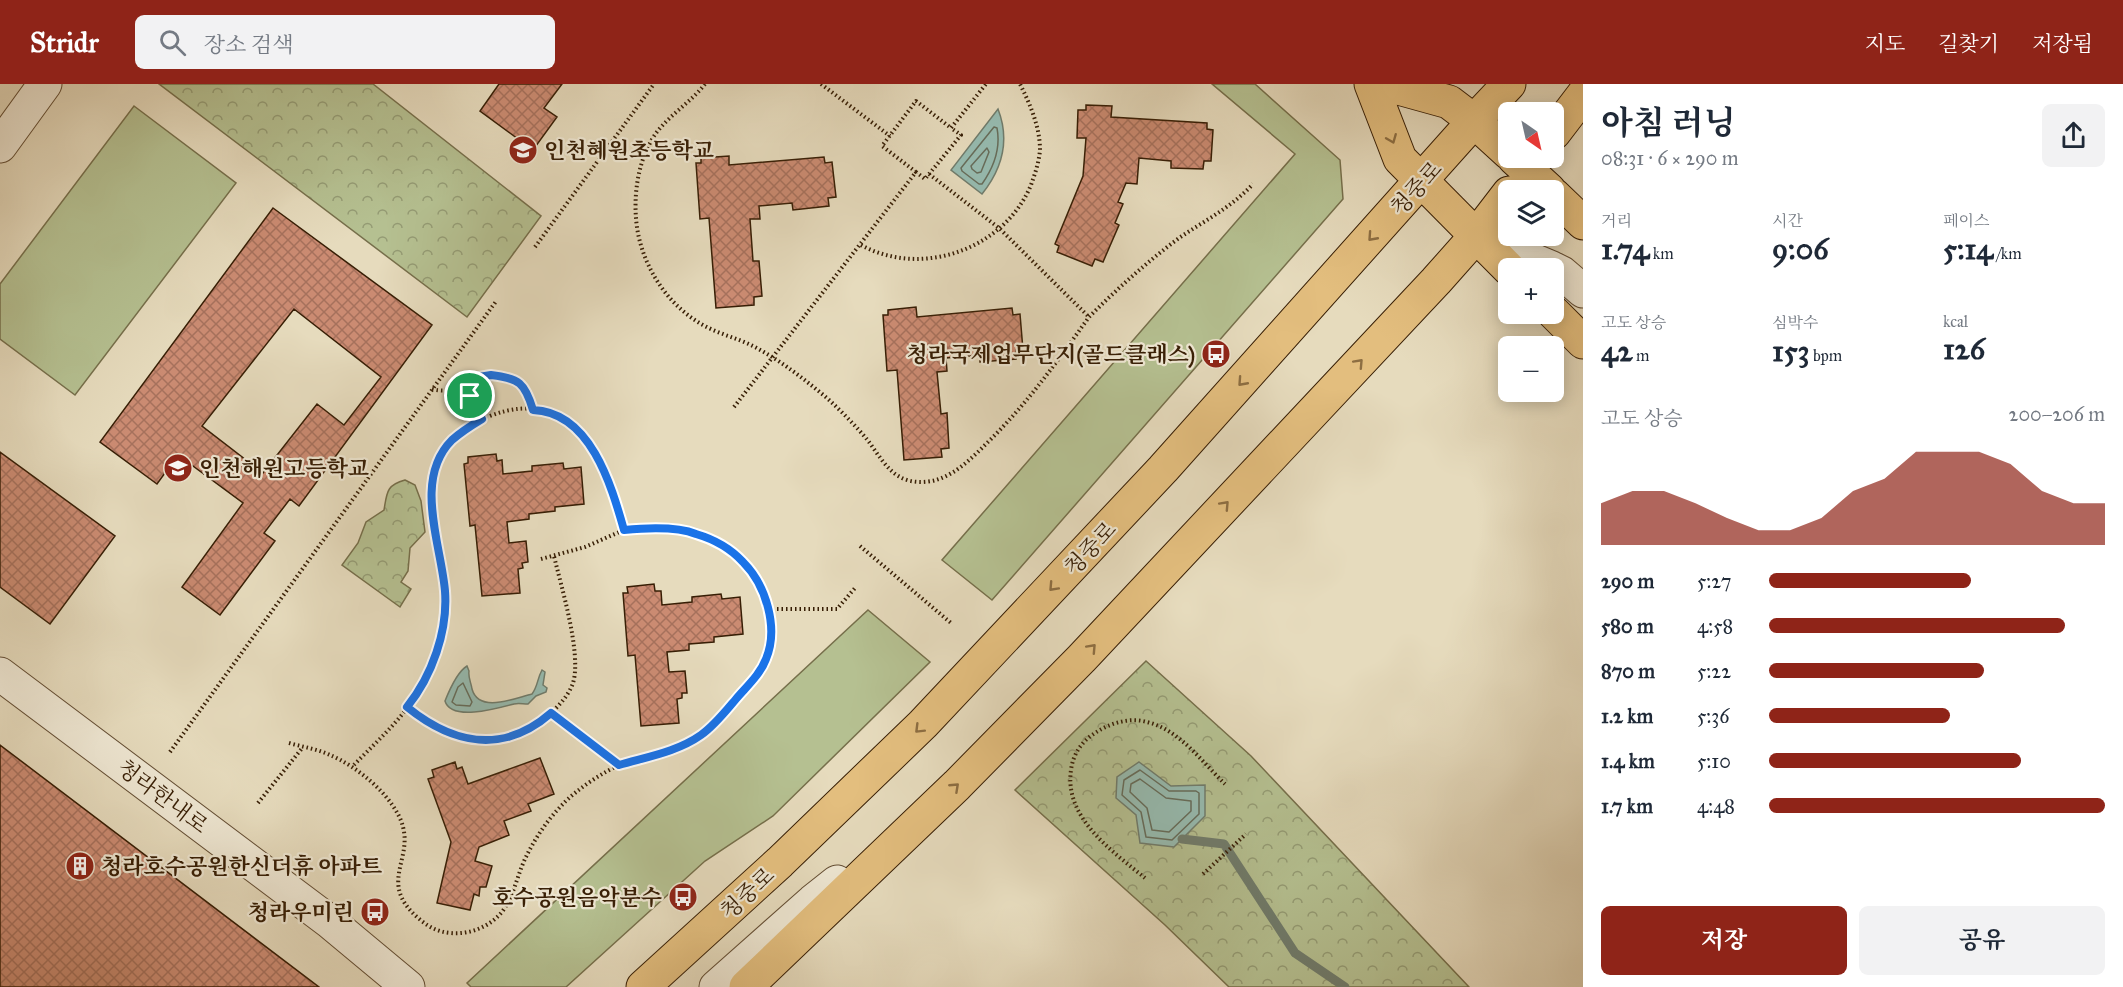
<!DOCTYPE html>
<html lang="ko">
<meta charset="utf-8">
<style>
:root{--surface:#fff;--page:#f2f2f3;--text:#1f2937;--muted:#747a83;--accent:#8f2418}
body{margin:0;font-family:"IM FELL Great Primer","Noto Serif KR",serif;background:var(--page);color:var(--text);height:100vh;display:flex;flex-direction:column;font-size:22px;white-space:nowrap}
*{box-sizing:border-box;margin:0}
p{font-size:20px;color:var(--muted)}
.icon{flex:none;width:33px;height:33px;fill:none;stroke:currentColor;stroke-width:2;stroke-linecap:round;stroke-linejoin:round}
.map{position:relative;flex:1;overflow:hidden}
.drawer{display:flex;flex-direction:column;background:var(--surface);width:540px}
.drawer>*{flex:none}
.needle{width:39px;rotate:146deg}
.controls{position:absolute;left:1498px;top:18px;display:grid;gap:12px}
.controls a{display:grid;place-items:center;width:66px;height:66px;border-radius:9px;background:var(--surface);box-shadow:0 3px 15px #0003;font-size:30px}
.pin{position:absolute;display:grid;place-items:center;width:51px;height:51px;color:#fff;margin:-26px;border:3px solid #fff;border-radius:50%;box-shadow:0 2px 6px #0007}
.round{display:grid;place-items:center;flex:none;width:63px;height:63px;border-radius:9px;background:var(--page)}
.head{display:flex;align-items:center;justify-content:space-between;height:102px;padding:0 18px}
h1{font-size:33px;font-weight:700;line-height:45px}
.stats{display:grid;grid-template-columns:repeat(3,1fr);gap:9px;height:102px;padding:6px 18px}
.stats div{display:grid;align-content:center}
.stats b{font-size:30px;font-weight:700}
.stats small{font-size:16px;font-weight:400}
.stats p{font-size:16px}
.chart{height:168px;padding:12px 18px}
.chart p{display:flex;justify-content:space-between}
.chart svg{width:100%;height:108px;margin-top:6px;fill:var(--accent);opacity:.7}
.action{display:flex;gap:12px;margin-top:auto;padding:12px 18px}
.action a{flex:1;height:69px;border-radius:9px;background:var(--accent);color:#fff;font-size:24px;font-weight:700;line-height:69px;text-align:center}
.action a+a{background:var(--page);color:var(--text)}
ul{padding:0 18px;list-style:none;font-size:20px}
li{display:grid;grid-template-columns:96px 72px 1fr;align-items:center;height:45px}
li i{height:15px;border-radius:8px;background:var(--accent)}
header{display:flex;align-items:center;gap:36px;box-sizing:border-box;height:84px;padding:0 30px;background:var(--accent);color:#fff}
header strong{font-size:28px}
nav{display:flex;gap:33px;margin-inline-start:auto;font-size:21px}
.search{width:420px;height:54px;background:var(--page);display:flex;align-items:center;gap:15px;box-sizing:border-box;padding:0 21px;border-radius:9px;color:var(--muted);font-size:22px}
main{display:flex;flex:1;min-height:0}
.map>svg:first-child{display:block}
</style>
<header>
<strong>Stridr</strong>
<div class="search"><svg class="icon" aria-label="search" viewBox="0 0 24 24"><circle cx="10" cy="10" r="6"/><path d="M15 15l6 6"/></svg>장소 검색</div>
<nav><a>지도</a><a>길찾기</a><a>저장됨</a></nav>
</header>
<main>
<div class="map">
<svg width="1583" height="903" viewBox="0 0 1583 903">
<defs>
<pattern id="forest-crowns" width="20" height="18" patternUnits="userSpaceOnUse" patternTransform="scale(1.5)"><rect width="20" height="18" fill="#b5c091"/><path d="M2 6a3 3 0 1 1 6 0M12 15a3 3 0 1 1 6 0" fill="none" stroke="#949b74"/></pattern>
<pattern id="building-cross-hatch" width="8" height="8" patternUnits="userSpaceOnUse" patternTransform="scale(1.5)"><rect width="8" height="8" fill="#cb8b72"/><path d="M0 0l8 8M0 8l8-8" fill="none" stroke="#a6715c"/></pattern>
</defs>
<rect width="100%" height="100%" fill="#e6dbbd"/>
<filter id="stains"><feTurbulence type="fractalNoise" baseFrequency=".00333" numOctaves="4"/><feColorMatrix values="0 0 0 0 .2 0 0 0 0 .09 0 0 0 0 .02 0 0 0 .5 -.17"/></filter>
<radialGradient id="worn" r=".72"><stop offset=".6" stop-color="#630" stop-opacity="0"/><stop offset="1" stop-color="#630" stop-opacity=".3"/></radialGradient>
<path fill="#b5c091" stroke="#766f4b" stroke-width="1.5" d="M1212 0H1255L1340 76 1343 115 992 516 942 476 1295 70Z
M134 22 236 99 75 311 0 255V200Z
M868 526 930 578 773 732 705 777 566 903H471L467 899Z"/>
<path fill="url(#forest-crowns)" stroke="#766f4b" stroke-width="1.5" d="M159 0H373L541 132 467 233Z
M405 396 415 401 421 417 425 448 410 464 408 487 401 498 411 505 400 523 342 481 358 459 366 438 384 426C387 409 386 401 405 396Z
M1146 577 1251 672 1469 903H1229L1165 841 1015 706Z"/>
<path fill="#96bbb0" stroke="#707c6c" stroke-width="1.5" d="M998 25C1010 56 1002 85 982 110L951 86Z
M467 582 469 587C468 594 471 598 472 605 479 630 515 614 532 610 538 602 537 595 542 586L545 588 543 601 547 604 546 608 536 612 528 620C523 620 518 619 514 620 499 624 451 638 445 617 449 607 457 588 467 582Z
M1139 678 1171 702 1205 701V732L1174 763 1140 759 1136 731 1116 714 1117 693Z"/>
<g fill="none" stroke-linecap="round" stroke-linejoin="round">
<path stroke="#666c5a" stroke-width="1.5" d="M994 43 997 44C1001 65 994 83 982 100H979L962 87 961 84Z
M987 64 989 68 981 88 977 89 972 85 971 82Z
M463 599 472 618 470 622 456 621 452 618 458 603Z
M1140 686 1169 707H1196L1199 709V730L1172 756 1146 753 1141 728 1122 711 1124 696Z
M1140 695 1166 714 1191 717V727L1169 748 1152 746 1147 724 1130 708 1131 700Z"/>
<path stroke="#707c6c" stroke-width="9" d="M1182 755 1224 760 1295 869 1345 903"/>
</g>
<path fill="url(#building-cross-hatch)" stroke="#371e05" stroke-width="1.5" fill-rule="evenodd" d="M499 0H562L544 24 557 33 533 66 480 27Z
M1086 21 1112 22 1111 33 1207 39V45L1213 46 1211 77H1204L1203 85 1171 84V77L1139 74 1137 100 1126 99 1118 118 1123 120 1115 139 1119 141 1103 178 1095 175 1092 182 1057 168 1059 162 1055 160 1083 92 1086 54H1077L1078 26H1086Z
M729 72V81L824 73 825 79 832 78 836 113 828 114 829 122 793 126 792 119 759 122 760 135H750L753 177H759L762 212 754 213V221L716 224 709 134 700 135 696 79H701V74Z
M273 124 432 241 299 422 290 415 264 449 275 457 220 531 182 503 243 419 178 371 157 400 100 358ZM294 225 381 293 344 341 317 320 263 389 202 342Z
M916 223 917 233 1012 224 1013 231 1020 230 1023 266H1016V275L980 278V271L946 274 947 287 937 288 941 330 947 329 949 364 941 365 942 373 904 376 897 286 887 287 883 231H888V226Z
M0 368 115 452 50 540 0 503Z
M496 370 497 377 502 376 503 390 532 387V382L563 379 564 385 581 383 584 420 555 423V427L529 430V435L507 438 509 459 526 457 528 478 522 479 523 484 518 485 520 509 482 512 475 441 470 442 464 380 468 379V373Z
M654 500 655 507H661L662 521 692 518V513L721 510 722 515 740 513 743 550 714 553V558L689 560V566L667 568 669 588 685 587 687 609H682V614L677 615 679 639 641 642 635 571 628 572 623 509H628L627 503Z
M0 661 319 903H0Z
M540 674 554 710 528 720 531 727 504 737 509 751 479 763 475 777 492 782 486 803H480L479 812 474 810 470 826 437 819 451 758 428 695 434 693 432 686 455 678 457 685 462 683 468 700Z"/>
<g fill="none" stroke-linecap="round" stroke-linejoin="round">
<g stroke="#634d33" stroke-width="35">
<path id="minor" d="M0 62 45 0
M1476 152 1552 184
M1554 185 1562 189 1583 207
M0 590 330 838 408 903
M716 903 813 817 837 798"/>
</g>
<g stroke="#371e05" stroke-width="35">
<path id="major" d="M1371 0 1400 75 1509 185
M1384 0 1449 18 1474 37 1509 69
M1554 49 1583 11
M1514 74 1549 106
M1554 111 1583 139
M1554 229 1583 258
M643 903 780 778 923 640 1163 385 1474 37 1509 0
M746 903 957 701 1082 574 1436 197 1476 152 1509 109"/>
</g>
<path stroke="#371e05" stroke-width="4" stroke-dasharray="1.5 3" stroke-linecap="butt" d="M705 0C689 21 662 35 650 59 638 81 634 110 636 134 639 177 665 220 703 241 719 250 737 254 753 262 780 276 804 295 827 314 840 326 853 339 865 353 876 366 885 385 900 393 910 399 925 399 936 396 956 390 972 374 987 359 1026 321 1057 278 1089 233 1117 205 1147 178 1179 154 1204 137 1232 123 1253 100
M821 0 890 52
M916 88 882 62 916 17 951 44
M929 90 999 144 1089 233
M861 161C921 194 1004 166 1031 101 1035 90 1039 78 1040 66 1040 43 1030 20 1020 0
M535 163 654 0
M466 300 474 322 482 335
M432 305C451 310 460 302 476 294 489 288 512 290 522 300 528 307 530 317 533 326
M734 323 916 88 925 95 961 51 951 44 986 0
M860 462 951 539
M541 475 585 463 624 446
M768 525H837L855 504
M407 623C448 656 501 672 545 634 556 625 568 613 573 599 582 570 561 502 554 472
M551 629 619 681
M289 659C303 663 317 665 330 671 357 682 396 714 403 743 412 777 379 799 417 833 427 842 437 848 451 849 472 851 497 840 507 820 515 806 518 790 525 775 534 756 547 736 563 720 576 706 604 687 622 680 648 672 675 667 699 652 713 643 725 628 736 615 746 603 758 592 765 577 773 560 772 538 766 521 743 452 689 442 624 446 606 381 574 299 490 332 470 340 449 354 439 375 425 403 434 435 439 464 448 518 445 569 413 616 396 641 372 662 352 683
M170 668 497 216
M258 719 303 663
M1203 790 1246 750
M1145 794C1112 767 1064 734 1071 686 1073 670 1082 657 1095 649 1110 639 1130 633 1147 638 1180 646 1202 678 1225 700"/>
<use href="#minor" stroke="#efe8d4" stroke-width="33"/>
<use href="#major" stroke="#e3be7e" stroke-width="33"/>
</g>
<defs><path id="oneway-chevron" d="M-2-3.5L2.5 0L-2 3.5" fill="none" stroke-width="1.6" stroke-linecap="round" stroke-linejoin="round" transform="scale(1.5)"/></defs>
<g stroke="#8d6e42">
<use href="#oneway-chevron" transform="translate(1392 55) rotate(68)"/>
<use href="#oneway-chevron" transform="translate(1372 153) rotate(132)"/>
<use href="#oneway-chevron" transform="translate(1359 279) rotate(-47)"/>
<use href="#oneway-chevron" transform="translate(1242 298) rotate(132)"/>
<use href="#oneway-chevron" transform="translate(1225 421) rotate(-47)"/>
<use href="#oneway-chevron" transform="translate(1053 503) rotate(133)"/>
<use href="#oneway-chevron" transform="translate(1092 564) rotate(-47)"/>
<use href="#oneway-chevron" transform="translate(919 645) rotate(135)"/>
<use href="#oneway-chevron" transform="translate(955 703) rotate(-43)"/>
</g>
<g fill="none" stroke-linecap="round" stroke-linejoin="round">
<g stroke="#fff" stroke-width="12">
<path id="route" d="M491 291C519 294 525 299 533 326 590 328 611 400 624 446 645 444 676 442 696 450 713 455 731 465 743 478 766 501 779 544 766 575 760 591 746 603 736 615 725 628 714 642 701 651 677 668 646 673 619 681L551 629C504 670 454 661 407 623 432 592 448 547 445 507 441 460 413 395 452 356 461 348 472 341 482 335L474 322 466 300 479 293Z"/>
</g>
<use href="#route" stroke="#1a73e8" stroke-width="8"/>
</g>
<defs>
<g id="school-disc" transform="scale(1.5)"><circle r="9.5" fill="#8f2418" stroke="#efe8d4"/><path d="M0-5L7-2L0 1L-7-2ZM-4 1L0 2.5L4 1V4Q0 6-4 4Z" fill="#fff"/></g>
<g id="bus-disc" transform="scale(1.5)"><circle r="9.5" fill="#8f2418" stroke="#efe8d4"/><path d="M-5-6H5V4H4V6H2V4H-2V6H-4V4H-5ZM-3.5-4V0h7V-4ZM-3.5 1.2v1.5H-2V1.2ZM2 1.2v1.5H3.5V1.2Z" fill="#fff"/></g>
<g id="building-disc" transform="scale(1.5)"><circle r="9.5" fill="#8f2418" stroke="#efe8d4"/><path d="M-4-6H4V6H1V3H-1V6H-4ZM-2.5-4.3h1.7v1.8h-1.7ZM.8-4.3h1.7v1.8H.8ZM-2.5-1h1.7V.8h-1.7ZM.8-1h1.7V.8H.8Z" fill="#fff"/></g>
</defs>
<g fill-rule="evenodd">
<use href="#school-disc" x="523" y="66"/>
<use href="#bus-disc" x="1216" y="270"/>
<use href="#school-disc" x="178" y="384"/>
<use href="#building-disc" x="80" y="782"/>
<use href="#bus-disc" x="683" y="813"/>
<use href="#bus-disc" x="375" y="828"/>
</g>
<g text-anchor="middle" stroke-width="4.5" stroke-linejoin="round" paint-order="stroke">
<g font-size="22" font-weight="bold" fill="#371e05" stroke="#efe8d4" text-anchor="start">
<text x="544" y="74">인천혜원초등학교</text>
<text x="1195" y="278" text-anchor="end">청라국제업무단지(골드클래스)</text>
<text x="199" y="392">인천해원고등학교</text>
<text x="101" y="790">청라호수공원한신더휴 아파트</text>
<text x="662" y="821" text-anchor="end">호수공원음악분수</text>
<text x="354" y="836" text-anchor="end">청라우미린</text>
</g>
<g font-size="22" fill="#371e05" stroke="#efe8d4">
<text transform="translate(1416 104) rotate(-48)" y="8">청중로</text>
<text transform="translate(1090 464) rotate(-47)" y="8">청중로</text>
<text transform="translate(163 712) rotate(37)" y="8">청라한내로</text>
<text transform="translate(747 809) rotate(-43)" y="8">청중로</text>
</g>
</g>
<rect width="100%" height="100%" filter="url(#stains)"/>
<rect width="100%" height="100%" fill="url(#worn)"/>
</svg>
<div class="controls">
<a><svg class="needle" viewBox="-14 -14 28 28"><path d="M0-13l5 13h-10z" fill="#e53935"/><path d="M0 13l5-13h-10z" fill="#747a83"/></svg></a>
<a><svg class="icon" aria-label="layers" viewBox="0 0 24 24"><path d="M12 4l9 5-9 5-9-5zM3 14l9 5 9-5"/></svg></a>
<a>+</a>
<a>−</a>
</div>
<div class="pin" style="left:470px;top:312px;background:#1e9e55"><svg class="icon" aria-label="arrive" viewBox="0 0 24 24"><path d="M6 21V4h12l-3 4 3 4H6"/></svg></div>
</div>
<section class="drawer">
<div class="head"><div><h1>아침 러닝</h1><p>08:31 · 6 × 290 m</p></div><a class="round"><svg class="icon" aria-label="share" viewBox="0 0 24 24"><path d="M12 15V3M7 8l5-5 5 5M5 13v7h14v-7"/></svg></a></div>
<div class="stats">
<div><p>거리</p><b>1.74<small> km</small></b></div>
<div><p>시간</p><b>9:06</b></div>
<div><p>페이스</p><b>5:14<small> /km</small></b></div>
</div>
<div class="stats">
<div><p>고도 상승</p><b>42<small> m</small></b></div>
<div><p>심박수</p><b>153<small> bpm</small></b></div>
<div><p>kcal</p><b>126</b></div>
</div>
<div class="chart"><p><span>고도 상승</span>200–206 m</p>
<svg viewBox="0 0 160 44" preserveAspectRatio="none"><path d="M0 44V27L10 22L20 22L30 27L40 33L50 38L60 38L70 33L80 22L90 17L100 6L110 6L120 6L130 11L140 22L150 27L160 27V44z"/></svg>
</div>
<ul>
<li><b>290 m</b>5:27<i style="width:60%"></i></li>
<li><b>580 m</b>4:58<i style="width:88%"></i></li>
<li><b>870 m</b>5:22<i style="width:64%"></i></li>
<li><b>1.2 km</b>5:36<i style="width:54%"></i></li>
<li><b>1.4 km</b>5:10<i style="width:75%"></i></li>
<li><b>1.7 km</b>4:48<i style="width:100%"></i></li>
</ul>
<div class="action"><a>저장</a><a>공유</a></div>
</section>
</main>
